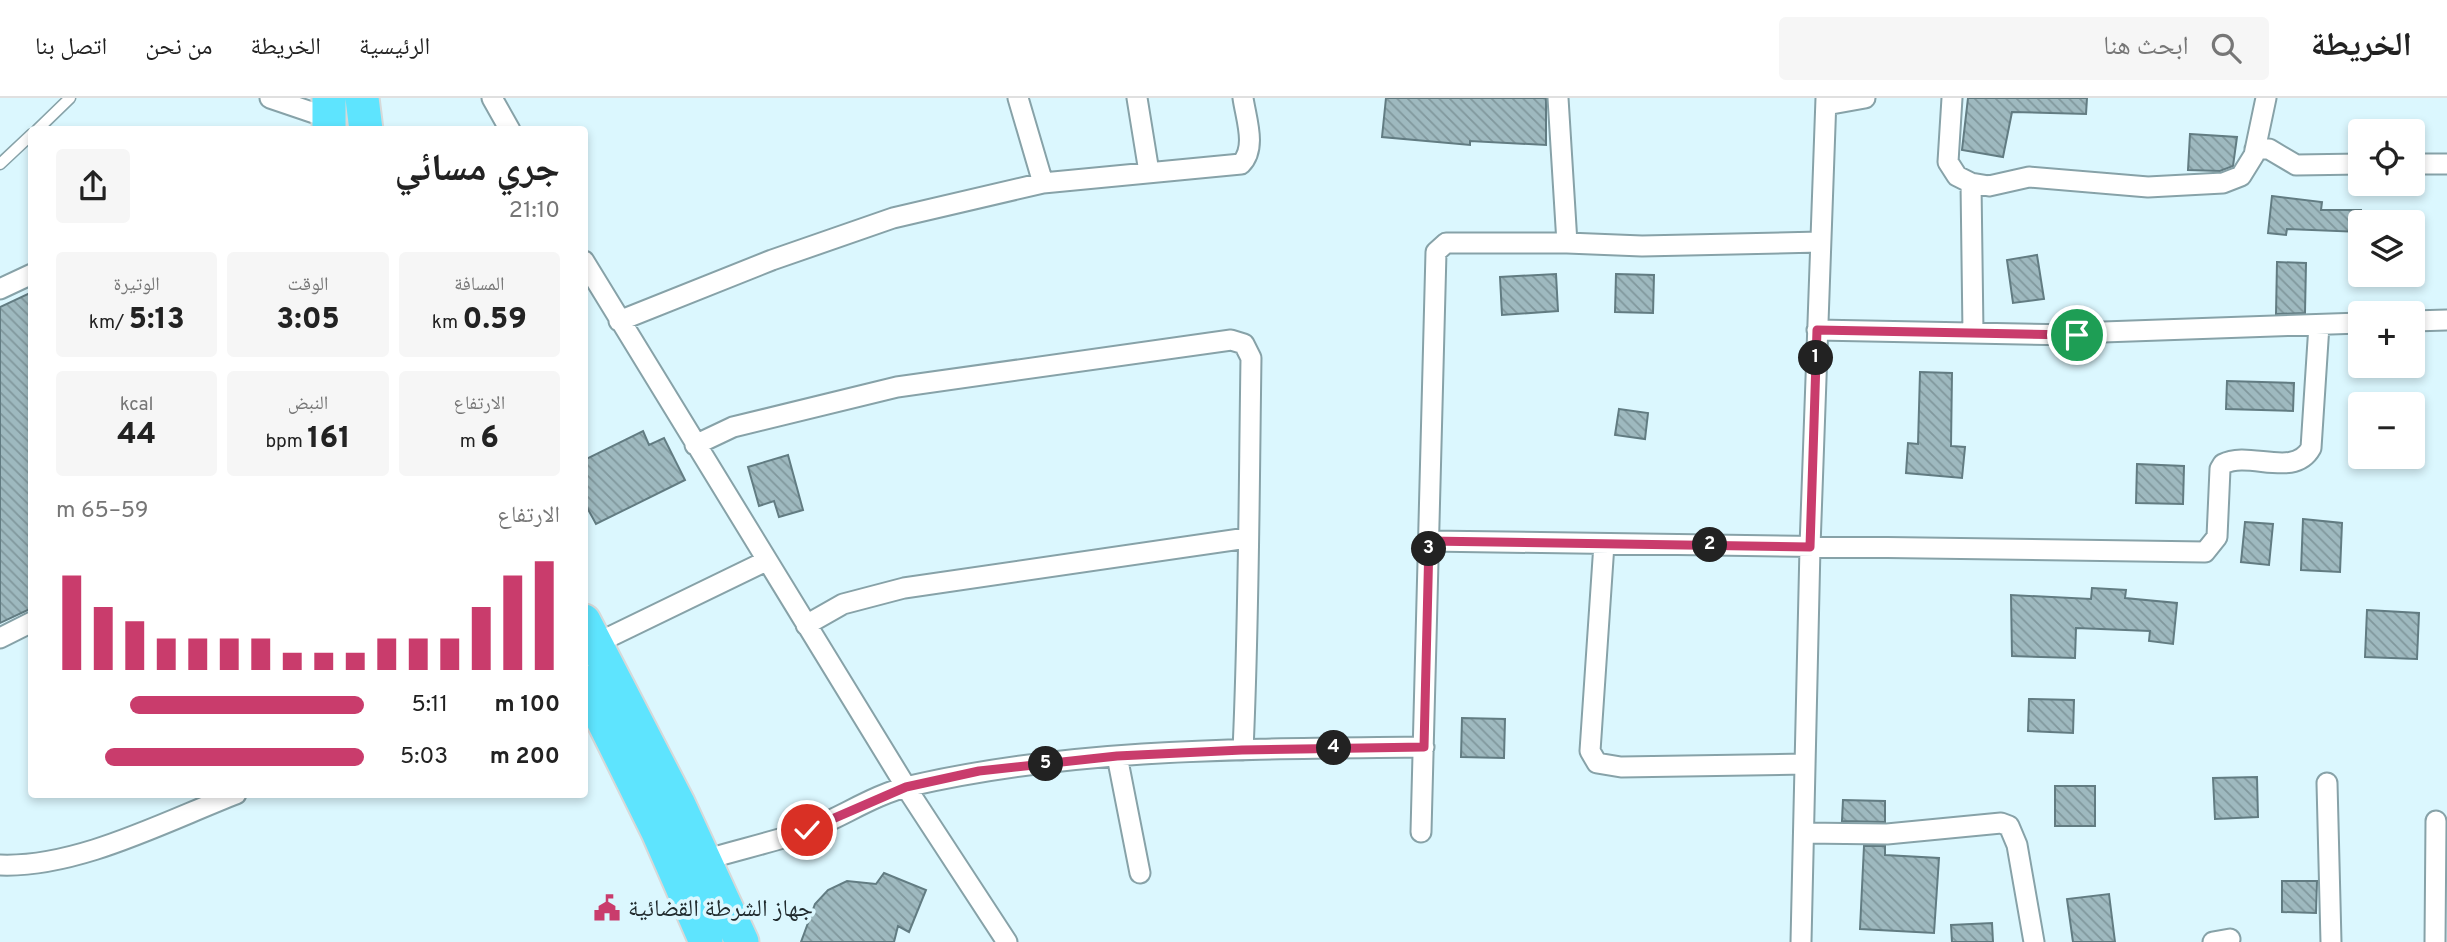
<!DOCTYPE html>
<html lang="ar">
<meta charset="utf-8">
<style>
:root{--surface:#fff;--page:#f6f6f6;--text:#222;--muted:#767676;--line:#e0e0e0;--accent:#c93c6c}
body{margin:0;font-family:Overpass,"Noto Naskh Arabic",sans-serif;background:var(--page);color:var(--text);direction:rtl;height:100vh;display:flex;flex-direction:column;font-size:26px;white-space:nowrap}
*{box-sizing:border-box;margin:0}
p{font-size:23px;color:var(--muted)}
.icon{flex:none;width:38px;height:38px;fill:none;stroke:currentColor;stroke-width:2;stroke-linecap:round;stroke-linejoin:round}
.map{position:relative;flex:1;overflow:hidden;direction:ltr}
.panel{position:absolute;left:28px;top:28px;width:560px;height:672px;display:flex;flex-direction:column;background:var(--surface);border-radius:7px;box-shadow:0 4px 10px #0003;direction:rtl}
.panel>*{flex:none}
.tools{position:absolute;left:2348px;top:21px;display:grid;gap:14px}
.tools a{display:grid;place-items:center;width:77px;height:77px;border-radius:7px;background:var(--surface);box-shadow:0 4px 10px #0003;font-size:35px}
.pin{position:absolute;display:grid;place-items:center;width:60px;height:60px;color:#fff;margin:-30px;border:4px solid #fff;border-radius:50%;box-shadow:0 2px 7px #0007}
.km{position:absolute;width:35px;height:35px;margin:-18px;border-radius:50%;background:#222;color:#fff;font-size:19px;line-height:35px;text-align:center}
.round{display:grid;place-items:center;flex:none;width:74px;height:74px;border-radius:7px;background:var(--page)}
.overview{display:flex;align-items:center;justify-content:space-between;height:119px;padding:0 28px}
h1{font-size:38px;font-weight:800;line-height:52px}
.figures{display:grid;grid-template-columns:repeat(3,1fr);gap:10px;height:119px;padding:7px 28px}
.figures div{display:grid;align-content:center;border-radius:7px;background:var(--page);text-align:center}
.figures b{font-size:30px;font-weight:800}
.figures small{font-size:19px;font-weight:400}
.figures p{font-size:19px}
.chart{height:196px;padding:14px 28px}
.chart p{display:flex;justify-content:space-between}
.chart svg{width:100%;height:126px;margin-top:7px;stroke:var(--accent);stroke-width:6}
ul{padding:0 28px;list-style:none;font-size:23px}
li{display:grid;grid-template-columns:112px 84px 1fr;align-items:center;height:52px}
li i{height:18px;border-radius:9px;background:var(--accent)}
header{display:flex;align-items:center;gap:42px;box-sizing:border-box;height:98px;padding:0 35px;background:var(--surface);border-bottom:2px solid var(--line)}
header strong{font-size:33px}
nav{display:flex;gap:38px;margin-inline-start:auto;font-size:24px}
.search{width:490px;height:63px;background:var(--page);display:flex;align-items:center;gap:18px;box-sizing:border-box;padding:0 24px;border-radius:7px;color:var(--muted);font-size:26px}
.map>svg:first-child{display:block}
</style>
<header>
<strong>الخريطة</strong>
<div class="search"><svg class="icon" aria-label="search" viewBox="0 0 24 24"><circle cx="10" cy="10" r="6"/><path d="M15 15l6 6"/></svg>ابحث هنا</div>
<nav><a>الرئيسية</a><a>الخريطة</a><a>من نحن</a><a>اتصل بنا</a></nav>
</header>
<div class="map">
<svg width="2447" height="844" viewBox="0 0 2447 844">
<defs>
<pattern id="building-back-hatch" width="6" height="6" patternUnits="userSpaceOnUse" patternTransform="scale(1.75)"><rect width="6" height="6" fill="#9eb9bf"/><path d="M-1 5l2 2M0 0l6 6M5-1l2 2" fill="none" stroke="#80979c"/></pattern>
</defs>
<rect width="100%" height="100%" fill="#dbf7fe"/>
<path fill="url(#building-back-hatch)" stroke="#627c82" stroke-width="2" d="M1386 0H1546V47L1470 43V47L1382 39Z
M1968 0H2087L2086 16 2012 14 2003 59 1962 52Z
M2190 36 2237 39 2233 68 2220 73 2188 72Z
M2272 98 2322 104 2321 112H2361V134L2287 131 2286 137 2268 135Z
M2037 157 2044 201 2013 205 2007 162Z
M2277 164 2306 165 2305 215 2276 216Z
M1556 176 1558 213 1502 217 1500 179Z
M1616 176 1654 177 1653 215 1615 214Z
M32 194V510L0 525V209Z
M1920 274 1952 275 1951 348 1965 349 1962 380 1906 375 1908 345 1918 346Z
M2227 283 2294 285 2293 313 2226 311Z
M1619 311 1648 315 1645 341 1615 337Z
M643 333 649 347 664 340 685 382 596 426 584 404V362Z
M788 357 803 412 779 419 774 403 759 408 748 369Z
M2137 366 2184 368 2183 406 2136 405Z
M2303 421 2342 425 2340 474 2301 472Z
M2245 424 2273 426 2269 467 2241 464Z
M2092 490 2126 492 2125 500 2177 505 2173 546 2149 543 2150 533 2076 530 2075 560 2012 558 2011 497 2091 501Z
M2367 512 2419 515 2417 561 2365 559Z
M2029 601 2074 602 2073 635 2028 633Z
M1462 620 1505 621 1504 660 1461 659Z
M2257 679 2258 719 2215 721 2213 680Z
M2055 688H2095V728H2055Z
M1843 702 1885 703V724L1842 723Z
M1864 748H1885V757L1939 760 1934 835 1860 831Z
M884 775 926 792 909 834 898 828 894 844H801L815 806 828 792 847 783 876 786Z
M2282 783H2317L2316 815 2282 814Z
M2109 796 2115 844H2073L2067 801Z
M1992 825 1993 844H1952L1951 827Z"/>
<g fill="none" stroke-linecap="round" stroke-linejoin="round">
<g stroke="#87a2a8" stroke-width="13">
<path id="service" d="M37 32 70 0
M0 66 32 36"/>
</g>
<g stroke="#87a2a8" stroke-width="23">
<path id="minor" d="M270 0 329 20
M492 0 510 32
M1018 0 1043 85
M1137 0 1149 74
M1558 0 1567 145 1642 148 1820 144
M1952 0 1948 64 1957 78 1971 85 1989 88 2029 79 2148 89 2223 85 2241 78 2254 57 2266 0
M1826 7 1865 0
M2255 51H2269L2296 67 2361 66
M2413 66H2447
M1971 85 1973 235
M584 163 911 697 1007 844
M0 191 32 176
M619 223 772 162 893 120 1043 85 1241 66C1257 50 1246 21 1243 0
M2413 223 2447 222
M1817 232 2077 237
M2103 234 2361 225
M695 347 733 329 897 289 1231 242 1244 246 1251 260C1249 390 1249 521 1243 652
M1429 443 2205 454 2217 439 2220 371 2223 366C2249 352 2294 381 2311 350L2319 227
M1604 446 1590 653 1597 665 1621 669 1805 666
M806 527 843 506 904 490 1247 440
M0 540 32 524
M595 546 766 463
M1117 658 1140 775
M2327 685 2331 844
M1421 734 1436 154 1446 145H1567
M1804 735 1887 736 2001 725 2009 728 2017 747 2034 844
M695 765C732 753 771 745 808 732 842 719 875 696 910 688 1078 649 1253 651 1424 649
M0 767C77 770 164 724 236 696
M1801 844 1810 449 1826 0
M2213 844 2230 841
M2435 844 2436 723"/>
</g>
<g stroke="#d7d9d9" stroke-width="37">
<path id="trunk" d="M329 0V32
M362 0 366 32
M584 523 678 705 742 844
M584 584 658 734 706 844"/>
</g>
<use href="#service" stroke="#fff" stroke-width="10"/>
<use href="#minor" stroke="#fff" stroke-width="19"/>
<use href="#trunk" stroke="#5ee4fe" stroke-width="33"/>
</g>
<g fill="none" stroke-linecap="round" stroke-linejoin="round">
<g stroke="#fff" stroke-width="14">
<path id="route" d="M807 732 906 689 979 673 1117 658 1242 652 1424 649 1429 443 1810 449 1817 232 2077 237"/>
</g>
<use href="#route" stroke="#c93c6c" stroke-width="9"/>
</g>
<defs>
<g id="civic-bare" transform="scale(2.1)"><path d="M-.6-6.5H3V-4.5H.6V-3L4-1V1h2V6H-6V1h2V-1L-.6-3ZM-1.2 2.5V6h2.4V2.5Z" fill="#c93c6c" stroke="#dbf7fe" stroke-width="2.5" paint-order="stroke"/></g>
</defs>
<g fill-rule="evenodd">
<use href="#civic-bare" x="607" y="810"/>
</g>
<g text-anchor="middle" stroke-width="7" stroke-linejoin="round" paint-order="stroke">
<g font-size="24" fill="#212b2e" stroke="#dbf7fe" text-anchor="start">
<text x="628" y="818">جهاز الشرطة القضائية</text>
</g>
</g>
</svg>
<div class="tools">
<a><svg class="icon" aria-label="locate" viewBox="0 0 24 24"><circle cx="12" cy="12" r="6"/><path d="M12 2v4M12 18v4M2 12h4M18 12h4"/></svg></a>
<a><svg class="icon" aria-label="layers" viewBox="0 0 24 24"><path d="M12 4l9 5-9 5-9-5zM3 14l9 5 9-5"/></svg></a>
<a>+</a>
<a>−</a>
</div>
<div class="pin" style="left:2077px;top:237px;background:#1e9e55"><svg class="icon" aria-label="arrive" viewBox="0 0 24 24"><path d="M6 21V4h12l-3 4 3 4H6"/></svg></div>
<div class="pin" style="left:807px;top:732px;background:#d93025"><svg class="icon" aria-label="check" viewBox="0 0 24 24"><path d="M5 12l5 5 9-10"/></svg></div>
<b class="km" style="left:1816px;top:260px">1</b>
<b class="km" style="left:1710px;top:447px">2</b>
<b class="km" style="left:1429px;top:451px">3</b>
<b class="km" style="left:1334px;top:650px">4</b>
<b class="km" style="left:1046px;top:666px">5</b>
<section class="panel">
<div class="overview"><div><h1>جري مسائي</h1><p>21:10</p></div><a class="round"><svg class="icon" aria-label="share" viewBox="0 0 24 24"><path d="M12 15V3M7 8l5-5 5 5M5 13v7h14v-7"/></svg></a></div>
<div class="figures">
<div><p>المسافة</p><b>0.59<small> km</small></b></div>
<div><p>الوقت</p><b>3:05</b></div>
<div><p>الوتيرة</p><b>5:13<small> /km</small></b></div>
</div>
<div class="figures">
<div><p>الارتفاع</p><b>6<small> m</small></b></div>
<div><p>النبض</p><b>161<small> bpm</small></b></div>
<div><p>kcal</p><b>44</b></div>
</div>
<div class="chart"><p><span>الارتفاع</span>59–65 m</p>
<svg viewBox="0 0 160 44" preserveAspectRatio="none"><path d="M5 44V11M15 44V22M25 44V27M35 44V33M45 44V33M55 44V33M65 44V33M75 44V38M85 44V38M95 44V38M105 44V33M115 44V33M125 44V33M135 44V22M145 44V11M155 44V6"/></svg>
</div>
<ul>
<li><b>100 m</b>5:11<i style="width:76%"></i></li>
<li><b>200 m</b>5:03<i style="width:84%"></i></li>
</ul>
</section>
</div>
